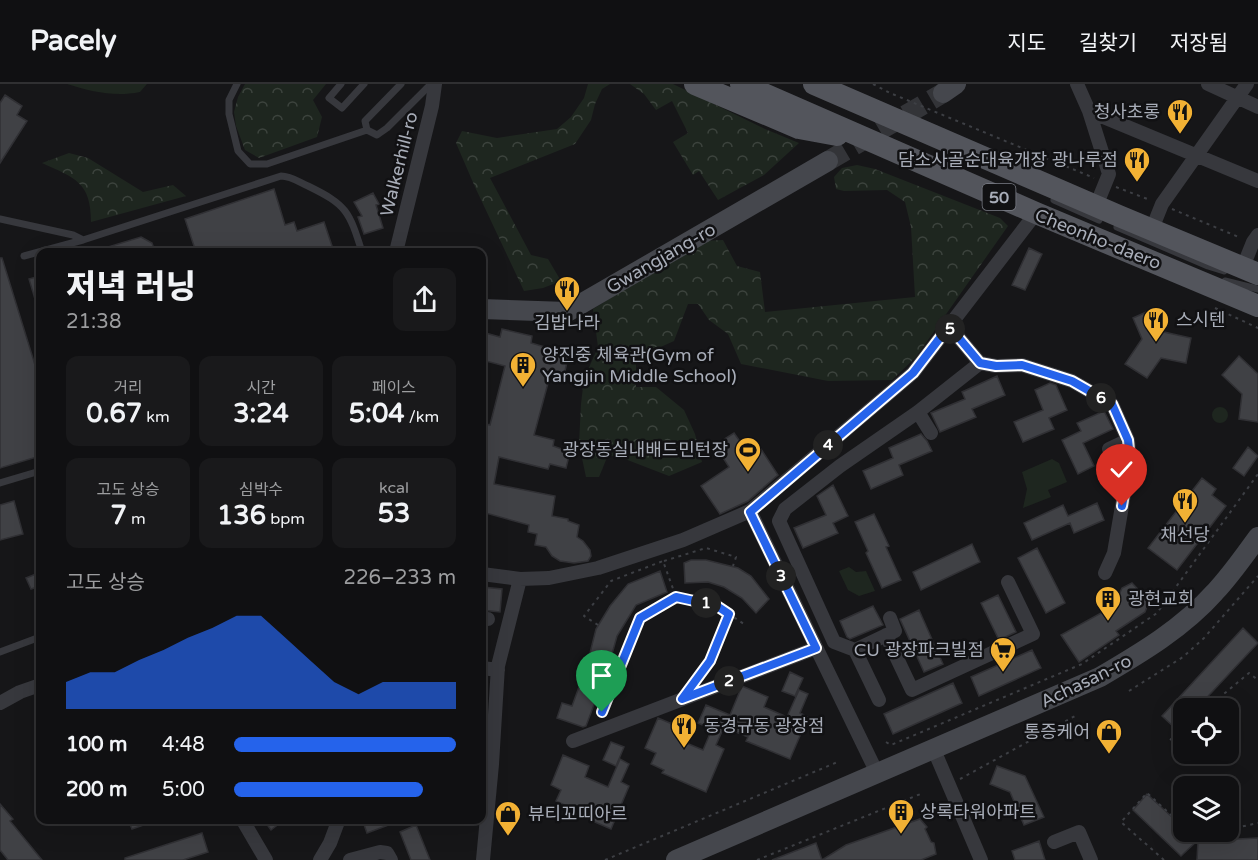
<!DOCTYPE html>
<html lang="ko">
<meta charset="utf-8">
<style>
:root{--surface:#101012;--page:#19191b;--text:#f1f3f6;--muted:#9c9d9f;--line:#303032;--accent:#2563eb}
body{margin:0;font-family:"Varela Round","Noto Sans KR",sans-serif;background:var(--page);color:var(--text);height:100vh;display:flex;flex-direction:column;font-size:22px;white-space:nowrap}
*{box-sizing:border-box;margin:0}
p{font-size:20px;color:var(--muted)}
.icon{flex:none;width:33px;height:33px;fill:none;stroke:currentColor;stroke-width:2;stroke-linecap:round;stroke-linejoin:round}
.map{position:relative;flex:1;overflow:hidden}
.details{position:absolute;left:36px;top:164px;width:450px;height:576px;display:flex;flex-direction:column;background:var(--surface);border-radius:12px;box-shadow:0 6px 24px #0002,0 0 0 2px var(--line)}
.details>*{flex:none}
.fabs{position:absolute;left:1173px;top:614px;display:grid;gap:12px}
.fabs a{display:grid;place-items:center;width:66px;height:66px;border-radius:12px;background:var(--surface);box-shadow:0 6px 24px #0002,0 0 0 2px var(--line);font-size:30px}
.pin{position:absolute;display:grid;place-items:center;width:51px;height:51px;color:#fff;margin:-62px -26px;border-radius:50% 50% 50% 0;rotate:-45deg;box-shadow:0 0 6px #0007}
.pin .icon{rotate:45deg}
.km{position:absolute;width:30px;height:30px;margin:-15px;border-radius:50%;background:#222;color:#fff;font-size:16px;line-height:30px;text-align:center}
.round{display:grid;place-items:center;flex:none;width:63px;height:63px;border-radius:12px;background:var(--page)}
.headline{display:flex;align-items:center;justify-content:space-between;height:102px;padding:0 30px}
h1{font-size:33px;font-weight:800;line-height:45px}
.stats{display:grid;grid-template-columns:repeat(3,1fr);gap:9px;height:102px;padding:6px 30px}
.stats div{display:grid;align-content:center;border-radius:12px;background:var(--page);text-align:center}
.stats b{font-size:26px;font-weight:800}
.stats small{font-size:16px;font-weight:400}
.stats p{font-size:16px}
.chart{height:168px;padding:12px 30px}
.chart p{display:flex;justify-content:space-between}
.chart svg{width:100%;height:108px;margin-top:6px;fill:var(--accent);opacity:.7}
ul{padding:0 30px;list-style:none;font-size:20px}
li{display:grid;grid-template-columns:96px 72px 1fr;align-items:center;height:45px}
li i{height:15px;border-radius:8px;background:var(--accent)}
header{display:flex;align-items:center;gap:36px;box-sizing:border-box;height:84px;padding:0 30px;background:var(--surface);border-bottom:2px solid var(--line)}
header strong{font-size:28px}
nav{display:flex;gap:33px;margin-inline-start:auto;font-size:21px}
.map>svg:first-child{display:block}
</style>
<header>
<strong>Pacely</strong>
<nav><a>지도</a><a>길찾기</a><a>저장됨</a></nav>
</header>
<div class="map">
<svg width="1258" height="776" viewBox="0 0 1258 776">
<defs>
<pattern id="forest-crowns" width="20" height="18" patternUnits="userSpaceOnUse" patternTransform="scale(1.5)"><rect width="20" height="18" fill="#1e261f"/><path d="M2 6a3 3 0 1 1 6 0M12 15a3 3 0 1 1 6 0" fill="none" stroke="#3c433d"/></pattern>
</defs>
<rect width="100%" height="100%" fill="#161618"/>
<path fill="url(#forest-crowns)" d="M245 0H326L313 16 322 33 317 53 259 74 245 66 236 42 234 28 238 13Z
M588 0H610L602 5 595 20 591 36 575 60 490 94 531 171 548 175 561 197 543 204 524 207 475 103 456 59 462 47 497 54 557 45 571 33 584 14Z
M630 0H673L765 45 799 59 764 91 718 116 699 87 693 91 673 58 688 49 672 17 656 26 644 10Z
M69 69 88 74 143 108 173 101 186 112 91 138C91 98 75 94 42 79Z
M857 81 875 85 1000 134 1008 142 916 273 892 296 828 297 741 280 728 250 709 236 698 220H688L674 257 636 274V303H656L684 326 695 350 702 378 669 392 625 375 608 371 599 393H586L579 360 581 320 584 295 598 263 593 225 702 157 723 156 737 182 760 188 765 228 915 213 911 143 905 118 887 106 844 107 836 105 834 93 842 84Z"/>
<path fill="#1e261f" d="M67 0H147L140 8C115 13 92 8 67 0Z
M1212 331a8 8 0 1 1 16 0a8 8 0 1 1-16 0Z
M1052 375 1059 379 1067 398 1048 406 1051 413 1023 424 1027 405 1022 388Z
M849 483 856 488 866 487 875 507 859 512 848 506 839 487Z"/>
<path fill="#404145" stroke="#303034" stroke-width="1.5" d="M5 11 22 22 17 31 27 37 0 79V19Z
M274 105 285 141 294 138 297 147 324 138 334 168H196L185 135Z
M373 109 379 120 376 121 383 144 364 150 358 133 362 132 354 118Z
M141 153 152 159 155 168H98V166Z
M1029 164 1042 170 1025 206 1012 201Z
M0 174H2L40 297V372L0 384Z
M40 192V224L38 225 29 195Z
M1153 225 1164 248 1191 254 1186 279 1161 274 1147 294 1125 280 1142 255 1133 234Z
M502 245 532 252 531 259 569 270 564 291 551 288 534 351 554 356 553 362 570 368 566 384 550 380 548 385 499 373 494 400 555 412 552 432 568 435V437L579 441 577 453 583 457 590 466 591 472 588 477 574 479 560 477 552 472 546 463 535 461 537 450 528 448 529 441 482 428V339L490 341 505 282 482 276V248L500 253Z
M1239 272 1258 290V338L1239 335 1242 310 1222 291Z
M997 292 1005 311 972 325 976 333 940 348 931 329 965 315 962 308Z
M1050 299 1056 301 1067 326 1049 334 1054 345 1023 358 1014 338 1043 326 1035 306Z
M1104 327 1113 345 1083 359 1094 382 1078 390 1062 356 1081 347 1077 339Z
M734 349 748 369 759 362 778 391 748 417 720 430 701 402 729 383 715 361Z
M921 350 927 357 932 367 899 381 903 391 871 405 863 387 893 374 889 364Z
M1248 363 1258 372 1244 392 1233 384Z
M1202 394 1216 405 1212 411 1226 422 1177 486 1148 464Z
M833 401 848 432 833 439 838 449 803 464 794 444 826 431 817 412Z
M14 417 23 450 0 456V421Z
M1097 419 1104 436 1074 449 1070 439 1032 456 1024 439 1063 421 1068 432Z
M874 430 889 462 886 463 901 496 882 504 866 469 868 467 855 438Z
M972 460 980 478 921 506 913 488Z
M1037 464 1065 519 1046 529 1018 474Z
M691 476H706L738 484 751 492 769 515 756 529 742 514 724 503 708 498 685 499 684 479Z
M660 487 667 508 636 521 617 552 607 588 587 581 596 545 610 522 628 500Z
M36 490 40 502 31 505 26 494Z
M1132 499 1149 517 1145 528 1116 547 1119 551 1079 578 1061 551 1114 522 1122 504Z
M482 503 502 505 500 528 482 526Z
M998 511 1016 548 999 556 981 519Z
M873 522 883 541 850 555 847 553 840 537Z
M919 526 943 580 924 588 900 535Z
M1243 544 1258 559 1197 624H1184V639L1177 646 1162 632Z
M1032 566 1041 584 979 612 971 593Z
M790 588 803 594 795 612 782 607Z
M953 599 962 619 893 650 884 630Z
M742 602 768 613 764 623 787 633 799 606 808 610 800 629 808 633 790 675 746 657 748 653 724 643 716 661 724 665 706 708 662 689 664 686 651 680 656 669 645 664 658 634 684 645 679 656 703 666 712 645 698 639 706 621 730 631Z
M579 603 598 610 586 642 583 643 557 634 562 619 572 622Z
M611 658 624 663 616 682 603 676Z
M563 671 589 682 585 693 608 703 620 675 629 680 621 698 629 702 611 745 567 726 569 723 556 717 561 706 551 701Z
M997 682 1025 692 1044 733 1024 741 1010 708 990 700Z
M1147 710 1184 744V747H1187L1197 757 1181 772 1133 726Z
M0 720 13 735 10 737 42 776H8L0 766Z
M128 735H158V736L132 745Z
M263 735H285L271 746Z
M362 735H402V736L367 749Z
M920 735 927 743 925 745 931 758 934 759 936 770 921 776H772L816 759 822 776 846 761Z
M416 741 430 776H411L400 748Z
M202 749 208 768 183 776H125V774Z
M1258 754V776H1197L1198 757Z
M1039 757 1045 776H1015L1012 767Z"/>
<g fill="none" stroke-linecap="round" stroke-linejoin="round">
<path stroke="#333438" stroke-width="20" stroke-dasharray="20 10" stroke-linecap="butt" d="M828 77 943 9"/>
<path stroke="#3d3f44" stroke-width="2" stroke-dasharray="3 4.5" stroke-linecap="butt" d="M873 0 890 9 1094 94
M1116 103 1150 116
M1172 125 1241 154
M1215 224 1258 244
M664 477 706 464 736 473 733 482
M598 541 584 532 611 497 663 477 676 513 717 522 744 540
M696 596 709 577 729 530
M1129 607 1183 573 1204 554 1258 492
M1207 624 1249 589 1258 596
M602 628 640 534 676 513
M1170 656 1184 644
M886 658 891 661 1082 580 1157 529 1258 390
M960 695 1075 632
M1228 743H1240L1258 739
M605 776 840 677
M757 776 923 709
M1164 776 1121 738 1147 709 1180 739 1184 740"/>
<path stroke="#37383d" stroke-width="7" d="M237 0 229 16V30L238 67 250 80H267L367 46 377 51 387 44 431 0
M341 0 329 14 342 24 364 0
M367 46 365 37 401 0
M1054 116 1099 136
M0 135 73 151 83 156
M1117 143 1208 182 1224 187
M24 172 83 156 281 92C291 92 299 98 308 102 347 121 349 127 362 168
M1225 197 1258 205
M0 399 40 387
M0 568 40 553"/>
<path stroke="#37383d" stroke-width="14" d="M1077 0 1089 27 1109 90 1096 122
M1208 0 1258 23
M1089 27 1258 97
M1152 145 1162 120 1247 0
M396 168 432 22 435 0
M1243 183 1253 158 1258 151
M980 279 996 282 1022 281 1072 297 1112 320 1128 356 1130 375 1114 469 1105 489
M918 328 931 349
M1109 365 1128 356
M750 427 878 691
M482 490 520 495 549 494 598 484 683 456 750 427 913 289 1036 129
M890 534 895 547 855 566 834 558 779 437 785 425 840 382 918 328 980 279 949 242
M482 535H488
M886 551 912 606 1033 550 1008 498
M855 566 879 616
M482 584 498 586
M0 619 20 608 40 601
M573 657 816 564
M934 666 981 776
M242 735 266 776
M1054 758 1079 748 1091 776
M320 776 330 759 339 735
M350 776 380 768 387 769 391 776
M483 776 492 680 498 582 520 495"/>
<path stroke="#45474d" stroke-width="20" d="M943 9 956 0
M482 225 567 228 828 77
M676 776 1100 593C1141 569 1183 544 1215 508 1231 491 1244 472 1258 453"/>
<path stroke="#53555c" stroke-width="22" d="M695 0 799 44 837 51
M741 0 1036 129 1258 222
M814 0 1119 132 1258 190"/>
</g>
<g fill="none" stroke-linecap="round" stroke-linejoin="round">
<g stroke="#fff" stroke-width="12">
<path id="route" d="M602 628 640 534 676 513 717 522 729 530 710 577 682 615 816 564 750 428 913 289 949 242 980 279 996 282 1022 281 1072 297 1112 320 1128 356 1130 375 1122 422"/>
</g>
<use href="#route" stroke="#2563eb" stroke-width="8"/>
</g>
<defs>
<g id="restaurant-pin" transform="scale(1.35)"><path d="M0 17L-7.5 6A9.5 9.5 0 1 1 7.5 6Z" fill="#f2b134" stroke="#111113"/><path d="M-5-6h1v4h1v-4h1v4h1v-4h1v5L-1.5 .5V6h-2V.5L-5-1ZM5-6V6H3V1.5H1.5Q1.5-4 5-6Z" fill="#111"/></g>
<g id="building-pin" transform="scale(1.35)"><path d="M0 17L-7.5 6A9.5 9.5 0 1 1 7.5 6Z" fill="#f2b134" stroke="#111113"/><path d="M-4-6H4V6H1V3H-1V6H-4ZM-2.5-4.3h1.7v1.8h-1.7ZM.8-4.3h1.7v1.8H.8ZM-2.5-1h1.7V.8h-1.7ZM.8-1h1.7V.8H.8Z" fill="#111"/></g>
<g id="stadium-pin" transform="scale(1.35)"><path d="M0 17L-7.5 6A9.5 9.5 0 1 1 7.5 6Z" fill="#f2b134" stroke="#111113"/><path d="M0-5a6.5 5 0 1 0 0 10a6.5 5 0 1 0 0-10ZM-3.5-1.8h7v3.6h-7Z" fill="#111"/></g>
<g id="supermarket-pin" transform="scale(1.35)"><path d="M0 17L-7.5 6A9.5 9.5 0 1 1 7.5 6Z" fill="#f2b134" stroke="#111113"/><path d="M-6-5.5h2.5l.6 2H6L4.5 2H-2.5L-4.4-4H-6ZM-1.5 3.2a1.3 1.3 0 1 0 .1 0ZM3 3.2a1.3 1.3 0 1 0 .1 0Z" fill="#111"/></g>
<g id="shop-pin" transform="scale(1.35)"><path d="M0 17L-7.5 6A9.5 9.5 0 1 1 7.5 6Z" fill="#f2b134" stroke="#111113"/><path d="M-5-2.5h2.3a2.7 3.5 0 0 1 5.4 0H5L5.5 6h-11ZM-1.5-2.5h3a1.5 2.3 0 0 0-3 0Z" fill="#111"/></g>
</defs>
<g fill-rule="evenodd">
<use href="#restaurant-pin" x="1180" y="28"/>
<use href="#restaurant-pin" x="1137" y="76"/>
<use href="#restaurant-pin" x="567" y="205"/>
<use href="#restaurant-pin" x="1156" y="236"/>
<use href="#building-pin" x="523" y="281"/>
<use href="#stadium-pin" x="748" y="366"/>
<use href="#restaurant-pin" x="1185" y="417"/>
<use href="#building-pin" x="1108" y="515"/>
<use href="#supermarket-pin" x="1003" y="566"/>
<use href="#restaurant-pin" x="684" y="642"/>
<use href="#shop-pin" x="1109" y="648"/>
<use href="#building-pin" x="901" y="728"/>
<use href="#shop-pin" x="508" y="730"/>
</g>
<g text-anchor="middle" stroke-width="5" stroke-linejoin="round" paint-order="stroke">
<rect fill="#111113" stroke="#7b7e86" stroke-width="1.5" x="982.5" y="100" width="33" height="26" rx="4.5"/>
<g font-size="16" font-weight="bold" fill="#a8adb8">
<text x="999" y="119">50</text>
</g>
<g font-size="18" fill="#a8adb8" stroke="#111113" text-anchor="start">
<text x="1160" y="34" text-anchor="end">청사초롱</text>
<text x="1118" y="82" text-anchor="end">담소사골순대육개장 광나루점</text>
<text x="1176" y="242">스시텐</text>
<text x="567" y="245" text-anchor="middle">김밥나라</text>
<text x="542" y="277">양진중 체육관(Gym of<tspan x="542" dy="21">Yangjin Middle School)</tspan></text>
<text x="728" y="372" text-anchor="end">광장동실내배드민턴장</text>
<text x="1185" y="457" text-anchor="middle">채선당</text>
<text x="1128" y="521">광현교회</text>
<text x="984" y="572" text-anchor="end">CU 광장파크빌점</text>
<text x="704" y="648">동경규동 광장점</text>
<text x="1090" y="654" text-anchor="end">통증케어</text>
<text x="920" y="734">상록타워아파트</text>
<text x="528" y="736">뷰티꼬띠아르</text>
</g>
<g font-size="18" fill="#a8adb8" stroke="#111113">
<text transform="translate(399 80) rotate(-76)" y="6">Walkerhill-ro</text>
<text transform="translate(1098 155) rotate(22)" y="6">Cheonho-daero</text>
<text transform="translate(661 174) rotate(-30)" y="6">Gwangjang-ro</text>
<text transform="translate(1086 597) rotate(-26)" y="6">Achasan-ro</text>
</g>
</g>
</svg>
<div class="fabs">
<a><svg class="icon" aria-label="locate" viewBox="0 0 24 24"><circle cx="12" cy="12" r="6"/><path d="M12 2v4M12 18v4M2 12h4M18 12h4"/></svg></a>
<a><svg class="icon" aria-label="layers" viewBox="0 0 24 24"><path d="M12 4l9 5-9 5-9-5zM3 14l9 5 9-5"/></svg></a>
</div>
<div class="pin" style="left:602px;top:628px;background:#1e9e55"><svg class="icon" aria-label="arrive" viewBox="0 0 24 24"><path d="M6 21V4h12l-3 4 3 4H6"/></svg></div>
<div class="pin" style="left:1122px;top:422px;background:#d93025"><svg class="icon" aria-label="check" viewBox="0 0 24 24"><path d="M5 12l5 5 9-10"/></svg></div>
<b class="km" style="left:706px;top:519px">1</b>
<b class="km" style="left:729px;top:597px">2</b>
<b class="km" style="left:781px;top:492px">3</b>
<b class="km" style="left:828px;top:361px">4</b>
<b class="km" style="left:950px;top:245px">5</b>
<b class="km" style="left:1101px;top:314px">6</b>
<section class="details">
<div class="headline"><div><h1>저녁 러닝</h1><p>21:38</p></div><a class="round"><svg class="icon" aria-label="share" viewBox="0 0 24 24"><path d="M12 15V3M7 8l5-5 5 5M5 13v7h14v-7"/></svg></a></div>
<div class="stats">
<div><p>거리</p><b>0.67<small> km</small></b></div>
<div><p>시간</p><b>3:24</b></div>
<div><p>페이스</p><b>5:04<small> /km</small></b></div>
</div>
<div class="stats">
<div><p>고도 상승</p><b>7<small> m</small></b></div>
<div><p>심박수</p><b>136<small> bpm</small></b></div>
<div><p>kcal</p><b>53</b></div>
</div>
<div class="chart"><p><span>고도 상승</span>226–233 m</p>
<svg viewBox="0 0 160 44" preserveAspectRatio="none"><path d="M0 44V33L10 29L20 29L30 24L40 20L50 15L60 11L70 6L80 6L90 15L100 24L110 33L120 38L130 33L140 33L150 33L160 33V44z"/></svg>
</div>
<ul>
<li><b>100 m</b>4:48<i style="width:100%"></i></li>
<li><b>200 m</b>5:00<i style="width:85%"></i></li>
</ul>
</section>
</div>
